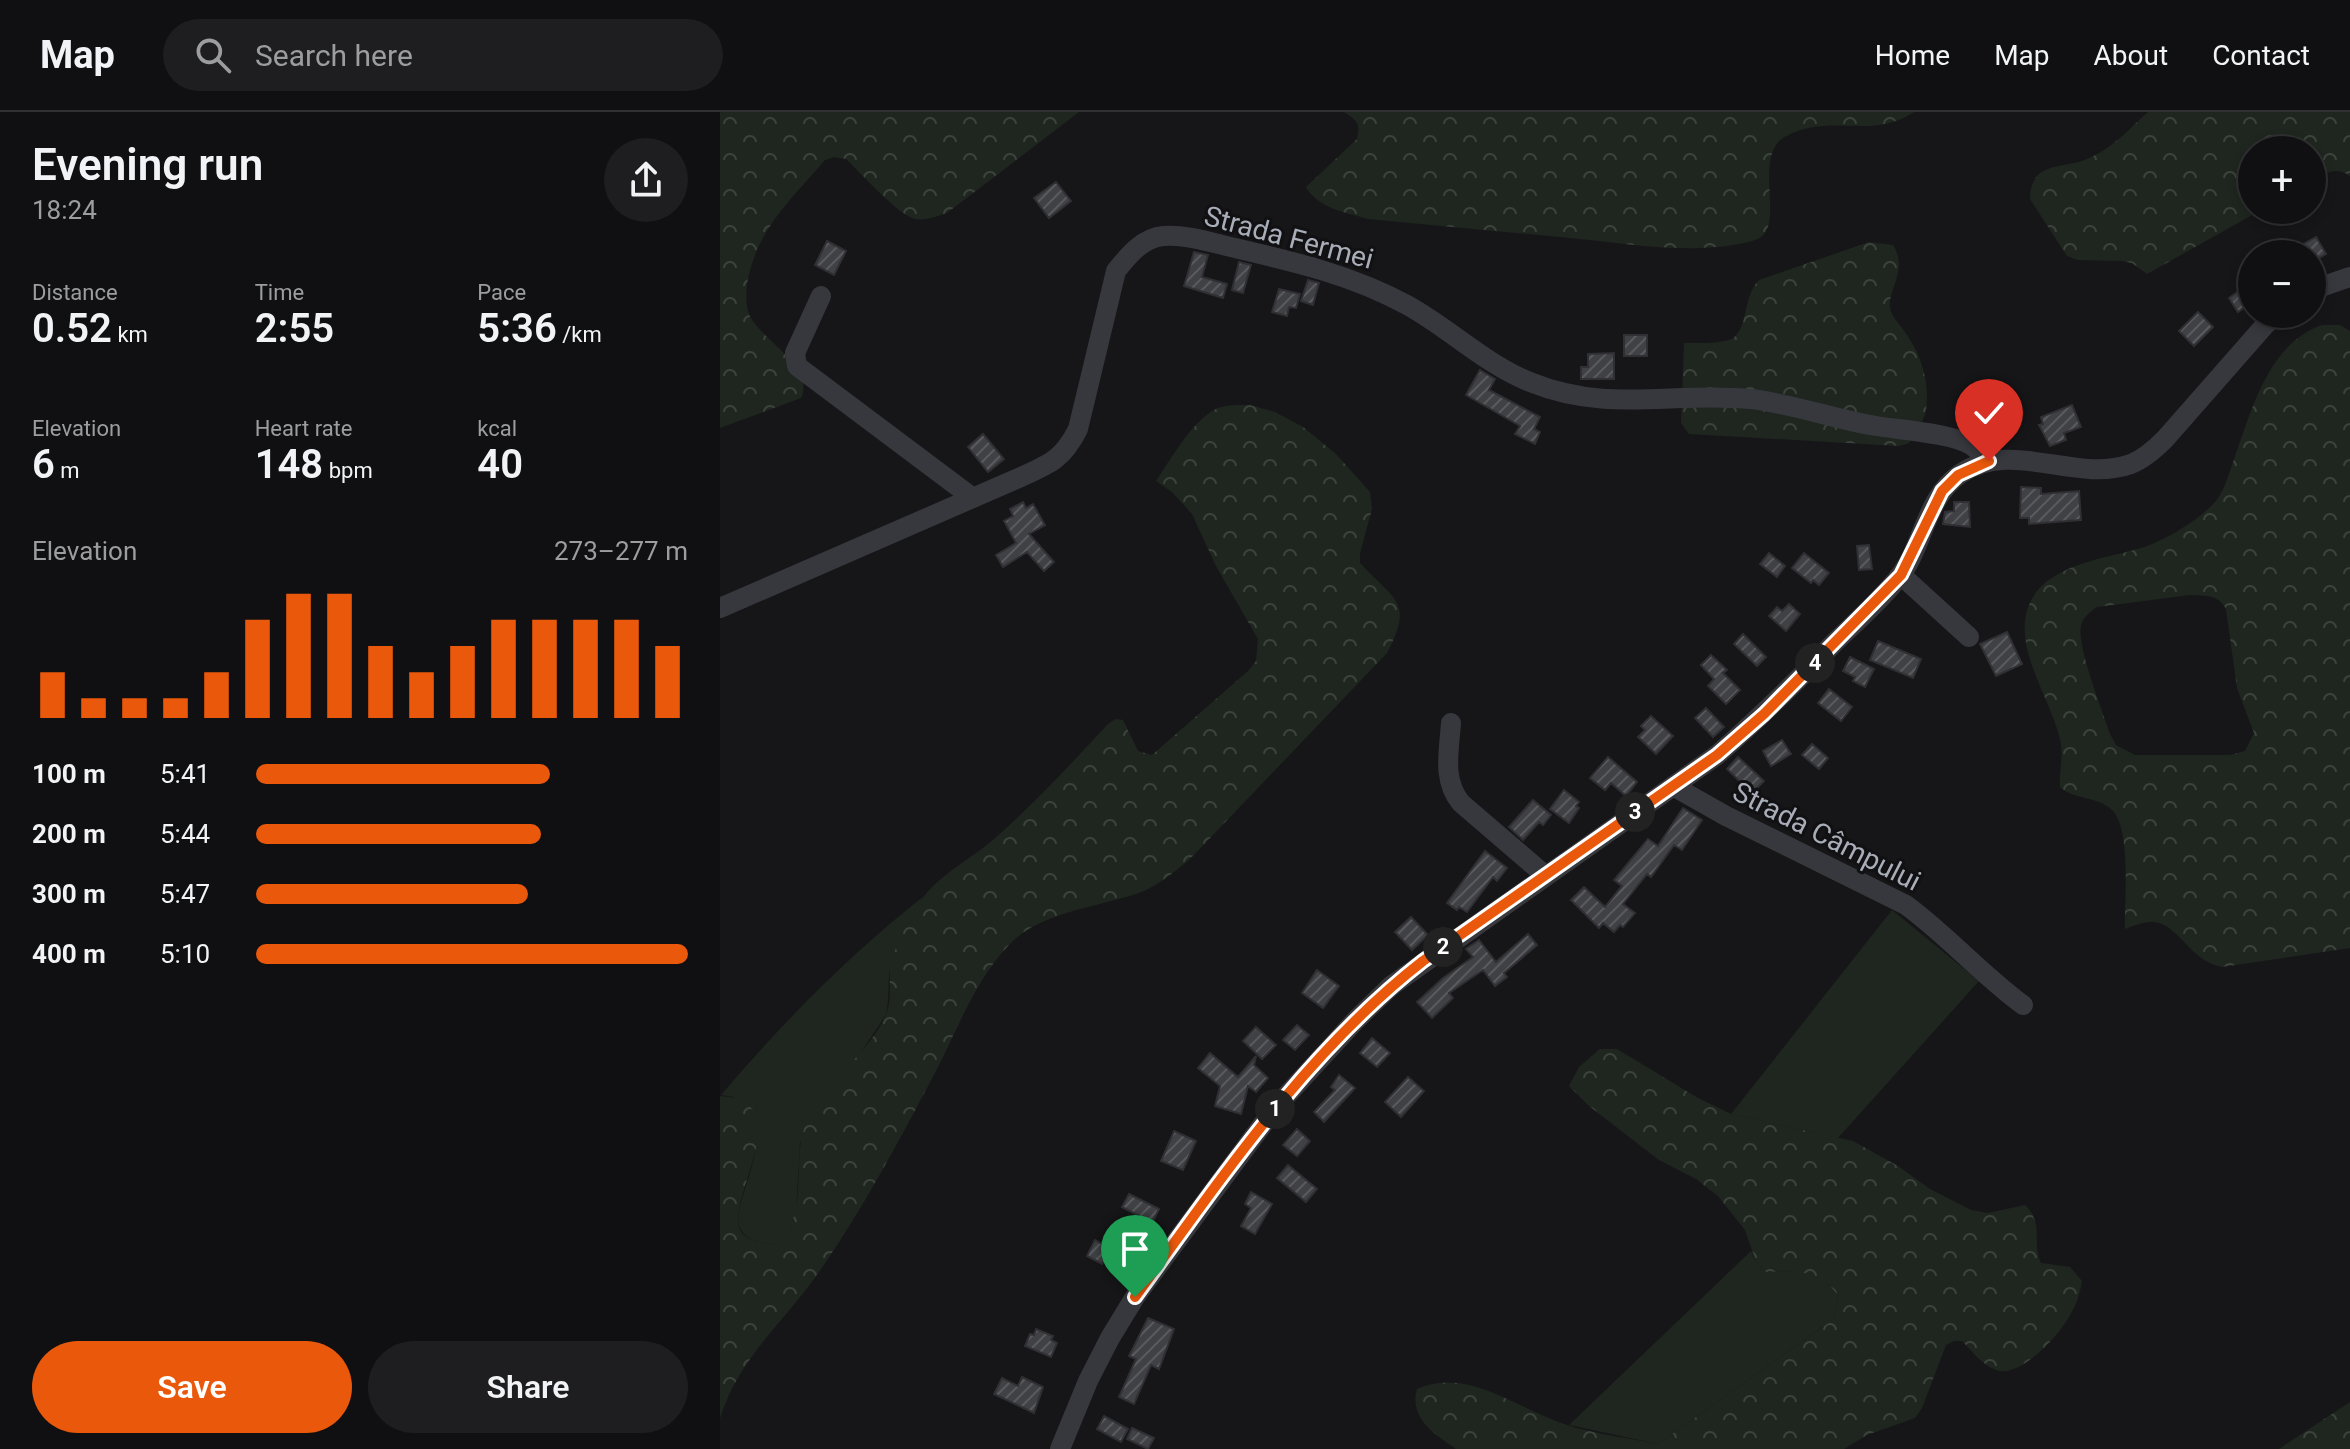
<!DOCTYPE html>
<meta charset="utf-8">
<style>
:root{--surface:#101012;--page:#1e1e20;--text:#f1f3f6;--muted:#9c9d9f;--line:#303032;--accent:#ea580c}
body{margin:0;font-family:Roboto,sans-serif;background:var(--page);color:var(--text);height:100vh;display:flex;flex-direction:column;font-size:30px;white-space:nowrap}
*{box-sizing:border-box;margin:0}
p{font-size:26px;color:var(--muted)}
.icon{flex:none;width:44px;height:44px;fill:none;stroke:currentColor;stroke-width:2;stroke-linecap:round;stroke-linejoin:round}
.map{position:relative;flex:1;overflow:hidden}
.drawer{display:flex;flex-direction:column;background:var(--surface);width:720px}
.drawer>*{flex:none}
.fabs{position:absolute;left:1518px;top:24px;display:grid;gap:16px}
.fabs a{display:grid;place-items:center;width:88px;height:88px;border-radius:50%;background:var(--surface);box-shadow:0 4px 12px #0003,0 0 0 2px var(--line);font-size:40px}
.pin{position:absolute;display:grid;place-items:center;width:68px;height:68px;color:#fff;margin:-82px -34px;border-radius:50% 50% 50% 0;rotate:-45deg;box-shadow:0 0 8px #0007}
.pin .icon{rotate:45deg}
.km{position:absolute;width:40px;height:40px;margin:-20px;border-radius:50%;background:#222;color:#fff;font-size:22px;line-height:40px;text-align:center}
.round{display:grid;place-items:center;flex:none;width:84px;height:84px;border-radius:42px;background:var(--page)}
.head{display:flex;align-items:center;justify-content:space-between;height:136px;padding:0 32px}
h1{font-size:44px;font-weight:600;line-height:60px}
.figures{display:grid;grid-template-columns:repeat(3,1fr);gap:12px;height:136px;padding:8px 32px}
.figures div{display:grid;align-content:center}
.figures b{font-size:40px;font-weight:600}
.figures small{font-size:22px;font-weight:400}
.figures p{font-size:22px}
.chart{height:224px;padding:16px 32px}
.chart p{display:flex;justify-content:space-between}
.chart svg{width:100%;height:144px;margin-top:8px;stroke:var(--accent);stroke-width:6}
.button{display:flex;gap:16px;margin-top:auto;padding:16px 32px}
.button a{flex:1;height:92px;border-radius:48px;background:var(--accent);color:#fff;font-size:32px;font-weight:600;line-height:92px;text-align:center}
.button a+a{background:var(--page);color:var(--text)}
ul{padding:0 32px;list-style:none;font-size:26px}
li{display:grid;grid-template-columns:128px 96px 1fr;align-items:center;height:60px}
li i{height:20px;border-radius:10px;background:var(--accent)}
header{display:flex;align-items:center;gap:48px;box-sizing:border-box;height:112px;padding:0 40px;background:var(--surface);border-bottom:2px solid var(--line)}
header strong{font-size:38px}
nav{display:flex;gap:44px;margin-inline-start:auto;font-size:28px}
.search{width:560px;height:72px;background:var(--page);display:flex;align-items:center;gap:20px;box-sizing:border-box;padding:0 28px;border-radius:44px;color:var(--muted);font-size:30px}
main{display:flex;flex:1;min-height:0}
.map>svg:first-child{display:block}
</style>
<header>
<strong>Map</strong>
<div class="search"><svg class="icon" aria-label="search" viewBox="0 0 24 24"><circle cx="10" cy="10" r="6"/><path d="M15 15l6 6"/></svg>Search here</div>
<nav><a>Home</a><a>Map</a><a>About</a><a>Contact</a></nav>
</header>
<main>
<section class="drawer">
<div class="head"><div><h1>Evening run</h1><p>18:24</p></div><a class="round"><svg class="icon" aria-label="share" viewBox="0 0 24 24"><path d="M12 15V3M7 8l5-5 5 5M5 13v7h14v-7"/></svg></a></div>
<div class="figures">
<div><p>Distance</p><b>0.52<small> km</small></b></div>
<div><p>Time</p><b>2:55</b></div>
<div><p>Pace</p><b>5:36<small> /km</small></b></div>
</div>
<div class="figures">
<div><p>Elevation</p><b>6<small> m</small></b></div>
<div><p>Heart rate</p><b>148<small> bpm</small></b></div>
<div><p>kcal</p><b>40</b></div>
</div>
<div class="chart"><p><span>Elevation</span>273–277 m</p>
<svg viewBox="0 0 160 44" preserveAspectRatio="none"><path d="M5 44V30M15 44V38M25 44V38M35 44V38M45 44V30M55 44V14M65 44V6M75 44V6M85 44V22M95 44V30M105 44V22M115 44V14M125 44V14M135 44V14M145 44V14M155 44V22"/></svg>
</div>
<ul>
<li><b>100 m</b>5:41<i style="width:68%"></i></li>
<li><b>200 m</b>5:44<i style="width:66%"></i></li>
<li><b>300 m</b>5:47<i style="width:63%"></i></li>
<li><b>400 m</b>5:10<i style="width:100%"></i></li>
</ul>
<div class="button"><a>Save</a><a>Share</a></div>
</section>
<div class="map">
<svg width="1630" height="1337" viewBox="0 0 1630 1337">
<defs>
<pattern id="forest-crowns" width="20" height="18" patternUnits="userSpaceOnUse" patternTransform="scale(2)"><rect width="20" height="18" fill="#1e261f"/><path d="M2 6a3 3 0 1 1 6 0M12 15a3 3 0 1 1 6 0" fill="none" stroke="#3c433d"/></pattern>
<pattern id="building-hatch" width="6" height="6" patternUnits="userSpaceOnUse" patternTransform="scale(2)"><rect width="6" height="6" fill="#404145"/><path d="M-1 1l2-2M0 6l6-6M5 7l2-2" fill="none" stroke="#595a5e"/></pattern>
</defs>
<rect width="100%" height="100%" fill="#161618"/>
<path fill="#1e261f" d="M204 784C192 805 178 829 171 853 167 867 170 886 166 903L80 1031 76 1100 67 1123 57 1133C3 1128 18 1101 29 1064 34 1050 36 1035 38 1020L13 985 1 983C64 909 128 844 204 784Z
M1172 798 1259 869 1118 1026 1011 1002Z
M1031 1139 1036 1150 1046 1160C1077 1160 1099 1154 1118 1184L1114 1207 938 1332 849 1313Z"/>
<path fill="url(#forest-crowns)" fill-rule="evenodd" d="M0 0H359L227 101C217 104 206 109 195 107 178 103 141 61 126 47L114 45 105 48C82 75 53 102 38 136 30 153 22 182 29 202 39 227 96 255 81 286L0 316Z
M624 0H1194C1150 29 1114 0 1066 24 1032 42 1064 109 1041 125 1028 134 981 137 963 136 929 136 894 130 860 127 790 120 719 114 648 107 625 100 599 97 586 75L637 27C641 12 637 8 624 0Z
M1428 0H1630V64C1616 54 1606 61 1592 68V38H1532V98H1541L1427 162 1412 151 1402 149 1358 148 1347 144 1310 87C1310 78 1312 70 1318 63 1330 52 1352 54 1367 47 1392 37 1409 17 1428 0Z
M1149 130 1173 133C1190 160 1164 180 1171 200 1175 209 1184 217 1189 226 1202 246 1210 273 1206 298 1204 310 1195 321 1189 331L1179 334 969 322 961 311 964 231C978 231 995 232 1009 228 1029 222 1022 184 1039 168Z
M1602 213H1620L1630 219V836L1502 855C1470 849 1460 814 1435 810 1425 809 1414 814 1405 817 1404 790 1412 717 1392 698 1378 684 1354 688 1340 675 1339 661 1343 646 1341 632 1334 591 1291 536 1309 493 1327 449 1392 447 1430 433 1452 424 1480 407 1496 389 1504 379 1509 362 1513 350 1531 301 1547 232 1602 213ZM1470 483C1486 484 1498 482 1506 497L1517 576 1534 621 1525 639 1510 643H1415L1396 633 1390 622C1383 600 1356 533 1361 513 1364 504 1370 500 1377 495Z
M530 293 555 300 583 315 616 342 650 380 652 397 640 441V451C675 489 694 489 667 541L469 748C455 759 440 772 424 779 382 795 321 799 290 832 257 865 238 916 217 957 179 1029 141 1101 94 1167 59 1215 19 1247 0 1306V984C84 989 0 1092 22 1121 28 1129 47 1132 57 1133 87 1105 74 1060 82 1024 93 976 145 948 165 905 172 890 169 874 170 858 173 835 190 805 203 786 218 764 252 746 273 728 314 692 351 652 388 612L396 607 403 608 418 639 432 643 528 559 536 549 538 527 496 454 472 402 452 380 436 369C452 346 468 315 492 299 503 292 518 293 530 293Z
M880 937H897L978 986 1011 1002 1133 1029 1178 1054 1210 1077 1251 1098 1268 1101 1305 1093C1325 1113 1311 1129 1321 1151L1350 1155 1362 1169C1360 1181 1356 1194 1349 1205 1338 1224 1300 1267 1276 1258 1262 1253 1252 1239 1242 1229H1234L1226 1233 1202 1296 1195 1306 1147 1323 1124 1337H736C715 1322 689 1307 697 1277 749 1254 798 1298 847 1313 876 1322 908 1326 938 1332L1114 1207 1118 1184C1100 1156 1076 1160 1046 1160L1036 1150 1025 1118 998 1084 976 1067 939 1048 869 994 849 974 859 955Z
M1630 1290V1337H1559Z"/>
<path fill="url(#building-hatch)" stroke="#303034" stroke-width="2" d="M336 70 351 89 329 106 314 86Z
M1596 125 1606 142 1592 150V142H1566Z
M107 129 126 139 114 163 95 153Z
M474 140 488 143 482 165 507 172 503 186 464 174Z
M519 150 531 153 523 181 512 178Z
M588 168 599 171 593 193 581 189Z
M1532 170V190L1518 200 1509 186Z
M559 177 580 182 576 196 569 195 567 204 552 200Z
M1478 200 1493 215 1474 234 1459 219Z
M904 223H927V244H904Z
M894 241V267H861V255H868V242Z
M760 258 775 267 769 278 820 305 814 317 820 320 815 332 795 322 800 314 746 283Z
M1278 290 1282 304 1262 310 1258 296Z
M1352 293 1361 315 1344 321 1346 328 1330 334 1319 313 1323 312 1321 305Z
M263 322 284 347 268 360 248 335Z
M1301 375 1321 376V382L1359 379 1361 408 1309 412V406H1300Z
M303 390 306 396 313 392 325 413 309 422 334 450 324 459 307 440 283 455 276 443 296 431 284 409 293 404 290 397Z
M1234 390H1249L1250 415 1223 412 1225 400 1234 399Z
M1149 433 1152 457 1139 458 1137 434Z
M1049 441 1065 454 1057 465 1040 452Z
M1084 441 1109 461 1099 473 1093 468 1091 471 1072 456Z
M1069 492 1080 502 1066 519 1049 504 1057 495 1062 499Z
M1287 520 1302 552 1276 564 1260 532Z
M1023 522 1046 545 1037 554 1014 532Z
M1158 529 1201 547 1193 566 1150 548Z
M991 543 1007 558 1003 561 1020 578 1006 592 988 574 994 567 981 553Z
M1130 545 1154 557 1145 575 1133 569 1135 565 1123 559Z
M1109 577 1132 595 1121 609 1098 591Z
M986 596 1004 615 993 625 975 606Z
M931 604 953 624 936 642 918 625 925 618 921 614Z
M1062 628 1071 642 1051 654 1043 639Z
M1092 632 1108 646 1099 657 1082 643Z
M888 645 917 670 906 684 891 671 885 678 870 666Z
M1018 645 1044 669 1032 681 1007 657Z
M844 678 859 690 856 694 859 696 849 711 830 697Z
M813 688 831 703 823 713 819 710 803 728 789 715Z
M963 696 982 708 962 738 954 733 931 765 927 762 903 792 915 801 903 815 900 813 894 820 883 811 879 816 851 788 864 775 885 795 902 774 894 768 928 727 938 734Z
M765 739 787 756 777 769 773 765 747 800 739 795 737 798 727 791Z
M691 805 708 823 692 838 675 820Z
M808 822 817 833 784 861 787 865 775 874 763 858 729 881 733 886 712 906 697 890 723 866 753 845 746 837 759 828 776 850Z
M597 858 619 874 603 896 582 881Z
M577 913 589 923 575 938 563 928Z
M536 915 556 933 542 947 523 929Z
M652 926 670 941 657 955 640 941Z
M490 941 518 965 536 944 534 953 548 966 536 980 528 974 521 1002 495 994 500 974 478 956Z
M619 963 635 976 604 1010 594 1000 615 978 611 975Z
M688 965 704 979 681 1005 665 990Z
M577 1017 590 1029 577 1044 563 1033Z
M454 1019 476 1029 463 1058 441 1049Z
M568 1053 597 1077 586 1090 557 1066Z
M531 1080 552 1092 535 1122 521 1114 531 1096 525 1092Z
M409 1082 439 1097 432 1111 402 1095Z
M375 1128 391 1137 382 1152 367 1144Z
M428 1206 454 1217 439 1257 431 1253 414 1292 399 1285 416 1247 409 1244Z
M316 1217 333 1224 331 1228 337 1231 331 1245 305 1234 310 1222 314 1223Z
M302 1265 323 1275 314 1301 274 1282 282 1266 298 1274Z
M384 1304 408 1317 401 1330 377 1317Z
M412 1316 434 1326 428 1337 407 1327Z"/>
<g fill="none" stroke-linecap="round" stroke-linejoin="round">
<path stroke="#37383d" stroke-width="20" d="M1592 178 1630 165
M101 184 75 241 77 254 253 386
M1181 463 1249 525
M0 496 301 365C330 352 343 347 358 317L396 159C408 144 422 126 443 124 466 122 493 131 515 136 575 150 632 163 687 193 729 216 765 252 810 270 889 302 952 279 1031 287 1073 292 1114 307 1156 314 1180 318 1230 321 1251 333 1257 337 1263 344 1269 349
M731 611C729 640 722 668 741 691L826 764
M953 674 1006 704 1186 793C1228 824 1262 863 1303 893
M340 1337 368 1269 390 1226 415 1185 555 996 635 909 671 874 997 643C1038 607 1077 569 1115 530 1137 509 1160 489 1179 465 1204 434 1205 386 1240 362 1293 326 1354 372 1411 352 1424 347 1435 337 1445 327L1546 212 1557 202"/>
</g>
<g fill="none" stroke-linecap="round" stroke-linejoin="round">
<g stroke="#fff" stroke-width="16">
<path id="route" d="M415 1185C501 1067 586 940 703 849L997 643 1044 602 1181 463 1222 379 1238 363 1269 349"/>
</g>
<use href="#route" stroke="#ea580c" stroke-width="10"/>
</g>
<g text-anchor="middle" stroke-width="6" stroke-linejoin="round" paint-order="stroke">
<g font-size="28" fill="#a8adb8" stroke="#111113">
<text transform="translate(569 125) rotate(15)" y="10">Strada Fermei</text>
<text transform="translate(1107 724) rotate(27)" y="10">Strada Câmpului</text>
</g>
</g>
</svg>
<div class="fabs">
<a>+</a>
<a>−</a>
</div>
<div class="pin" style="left:415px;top:1185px;background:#1e9e55"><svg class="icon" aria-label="arrive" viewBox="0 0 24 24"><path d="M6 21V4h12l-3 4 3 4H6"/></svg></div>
<div class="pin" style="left:1269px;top:349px;background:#d93025"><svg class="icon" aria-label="check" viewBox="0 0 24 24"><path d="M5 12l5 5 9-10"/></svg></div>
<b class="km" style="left:555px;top:997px">1</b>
<b class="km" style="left:723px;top:835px">2</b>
<b class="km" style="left:915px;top:700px">3</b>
<b class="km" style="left:1095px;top:551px">4</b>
</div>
</main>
